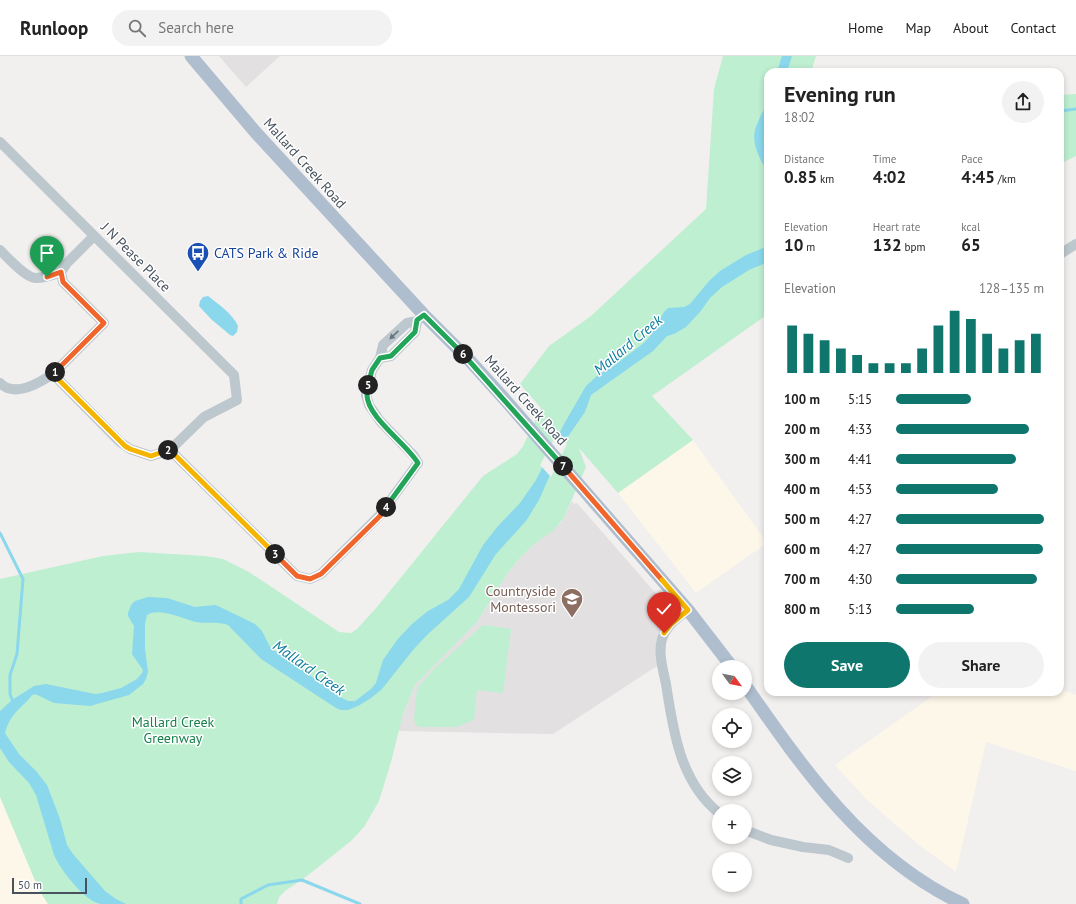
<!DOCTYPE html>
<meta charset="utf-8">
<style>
:root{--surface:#fff;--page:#f2f2f2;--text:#222;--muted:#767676;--line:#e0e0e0;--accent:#0f766e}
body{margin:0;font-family:"PT Sans",sans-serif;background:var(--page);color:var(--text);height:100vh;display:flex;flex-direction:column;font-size:15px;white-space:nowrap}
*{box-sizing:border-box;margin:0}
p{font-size:13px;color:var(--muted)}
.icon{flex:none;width:22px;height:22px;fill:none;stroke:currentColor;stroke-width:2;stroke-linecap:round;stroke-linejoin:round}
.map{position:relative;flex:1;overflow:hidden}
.details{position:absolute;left:764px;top:12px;width:300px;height:628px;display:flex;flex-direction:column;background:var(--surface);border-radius:12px;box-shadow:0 2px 6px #0003}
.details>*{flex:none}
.needle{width:26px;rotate:123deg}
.fabs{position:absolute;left:712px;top:604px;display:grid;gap:8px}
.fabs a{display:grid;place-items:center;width:40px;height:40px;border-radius:50%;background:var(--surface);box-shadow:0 2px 6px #0003;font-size:20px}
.scale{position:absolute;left:12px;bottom:10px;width:75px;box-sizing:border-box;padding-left:4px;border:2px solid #47525d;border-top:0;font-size:11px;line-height:14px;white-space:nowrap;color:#47525d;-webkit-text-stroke:3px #fff;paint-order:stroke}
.pin{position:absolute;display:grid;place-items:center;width:34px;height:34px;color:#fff;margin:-41px -17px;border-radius:50% 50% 50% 0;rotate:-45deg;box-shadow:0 0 4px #0007}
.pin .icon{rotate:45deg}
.km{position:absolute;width:20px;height:20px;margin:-10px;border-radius:50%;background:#222;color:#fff;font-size:11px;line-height:20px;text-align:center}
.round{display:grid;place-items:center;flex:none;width:42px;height:42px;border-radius:21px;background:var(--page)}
.head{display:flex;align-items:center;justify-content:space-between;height:68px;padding:0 20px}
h1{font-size:22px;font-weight:700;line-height:30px}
.metrics{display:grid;grid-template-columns:repeat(3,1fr);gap:6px;height:68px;padding:4px 20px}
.metrics div{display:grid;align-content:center}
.metrics b{font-size:17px;font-weight:700}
.metrics small{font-size:11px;font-weight:400}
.metrics p{font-size:11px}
.chart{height:112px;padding:8px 20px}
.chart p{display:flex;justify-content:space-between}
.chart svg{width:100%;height:72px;margin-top:4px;stroke:var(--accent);stroke-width:6}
.cta{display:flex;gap:8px;margin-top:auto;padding:8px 20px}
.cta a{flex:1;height:46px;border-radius:24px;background:var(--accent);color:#fff;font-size:16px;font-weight:700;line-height:46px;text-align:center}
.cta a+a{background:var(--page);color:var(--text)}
ul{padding:0 20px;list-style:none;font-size:13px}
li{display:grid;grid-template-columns:64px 48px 1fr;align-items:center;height:30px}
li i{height:10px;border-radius:5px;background:var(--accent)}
header{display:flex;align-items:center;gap:24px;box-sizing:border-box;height:56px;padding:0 20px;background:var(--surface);border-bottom:1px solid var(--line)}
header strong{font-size:19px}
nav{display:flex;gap:22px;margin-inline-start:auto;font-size:14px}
.search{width:280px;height:36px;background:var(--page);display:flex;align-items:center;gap:10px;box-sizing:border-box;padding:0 14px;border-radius:22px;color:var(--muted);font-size:15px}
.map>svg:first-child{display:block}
</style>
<header>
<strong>Runloop</strong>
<div class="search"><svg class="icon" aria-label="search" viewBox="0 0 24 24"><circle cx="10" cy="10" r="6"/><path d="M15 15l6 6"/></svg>Search here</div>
<nav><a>Home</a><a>Map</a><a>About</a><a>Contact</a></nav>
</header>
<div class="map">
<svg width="1076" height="848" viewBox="0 0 1076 848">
<rect width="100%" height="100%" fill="#f2efef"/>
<path fill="#fcf7e9" d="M693 384 767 487 696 537 618 437Z
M1060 633 1076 639V715L986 686 956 816 919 789 867 744 835 709 938 636H1060Z
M0 741 39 834 48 848H0Z"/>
<path fill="#e3e0e1" d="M219 0H280L246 31Z
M572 445 574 448 577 447 665 548 667 555 666 560 657 584V610L553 678 398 675 403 658 415 629 477 566 507 518 519 503 532 490 560 468 564 462Z"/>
<path fill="#beefd1" d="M723 0H816L811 16H768V258L652 340 693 384 618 437 579 392 586 411 564 462 555 473 532 490 519 503 507 518 477 566 415 629 403 658 391 706 379 745 364 771 351 785 307 820 285 835 279 841 277 848H48L39 834 0 741V523L103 500 139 496 205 500 223 503 249 516 339 576 351 577 357 573 377 551 483 420 517 398 523 390 541 352 520 328 549 290 591 260 706 153 714 33Z
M1076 38V100L1060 108V39Z
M483 569 511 573 503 637 477 634 474 664 456 671H419L416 668 414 664 417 632 435 612Z"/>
<path fill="#8bd7ec" d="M782 0H792L787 16H777Z
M768 45V68L765 81 768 94V116C760 104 750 86 756 71 759 62 764 54 768 45Z
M768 190V206L749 214 722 231 710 242 700 256 686 271 674 278 667 280 653 295 591 339 585 356 565 385 539 444 526 465 496 498 469 541 427 579 413 594 382 633 371 642 358 650 348 654H341L336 652 261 603 228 569C217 565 207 568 196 566 184 563 159 551 147 559L145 568V592L148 616 146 623 143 628 129 639 90 650 54 647 35 638C31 639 31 641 28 644 17 655 9 661 5 677L19 698 36 715 47 729 60 763 67 789 73 798 105 835 116 843 126 848C118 848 109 848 101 848 85 846 60 813 54 799L36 739 29 727 9 706 0 692V655L12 644 34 630 46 628 95 638 102 637 121 632 137 623 142 617 143 614 132 598 134 570 128 560V557L131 549 135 545 148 541 167 542 195 551 215 549 218 550 255 568 262 575 270 591 275 595 342 642 348 645H355L371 633 376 627 383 604 397 584 412 568 428 555 448 544 459 533 483 489 498 470 520 447 536 424 564 368 586 330 599 318 615 309 645 286 650 280 664 256 668 252 684 251 690 248 709 225 720 215 746 199Z
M208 240C218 248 233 258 238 270L237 276 233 280 230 279 211 263 199 250 200 245 203 241Z"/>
<path fill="#f2efef" d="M557 377 567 388 551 421 540 409Z"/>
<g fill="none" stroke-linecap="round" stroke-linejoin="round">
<path stroke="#8bd7ec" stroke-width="3" d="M1060 55 1076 53
M0 477 23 523 17 598 10 619V638L13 646
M241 848V843L268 829 302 824 360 848"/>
<path stroke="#bdc7ce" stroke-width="10" d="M0 86 234 319 237 344 204 361 170 394 151 400 130 393 120 386 53 318 104 267 63 226 61 216 67 207 94 180
M0 194C8 202 25 221 35 222 44 222 53 219 61 216
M1060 198 1076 188
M380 302 391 300 415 276 417 265
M0 327C15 342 39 327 53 318
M170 394 297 520 310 523 321 518 379 460 418 407 414 400 380 365 369 349 366 339 372 314 380 302 383 289 407 267 417 265 424 259
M688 554C677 562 667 569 662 583 658 597 663 614 666 628 673 674 680 726 719 757
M745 774 771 784 803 791 829 794 848 802"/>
<path stroke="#afbece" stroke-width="13" d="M191 0 257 78 424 259 471 306 507 346 688 554 732 611
M745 629C804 714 866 803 963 848"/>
</g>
<defs><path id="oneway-solid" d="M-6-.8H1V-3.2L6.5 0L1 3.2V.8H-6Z"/></defs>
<use fill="#6a757f" href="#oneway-solid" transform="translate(394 279) rotate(137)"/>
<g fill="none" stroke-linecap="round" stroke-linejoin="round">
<g stroke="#fff" stroke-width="8">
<path id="split-1" d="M47 221 61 216 63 226 104 267 55 316"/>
</g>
<g stroke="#fff" stroke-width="8">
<path id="split-2" d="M55 316 53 318 125 390 130 393 151 400 168 394"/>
</g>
<g stroke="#fff" stroke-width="8">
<path id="split-3" d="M168 394H170L275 498"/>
</g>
<g stroke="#fff" stroke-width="8">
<path id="split-4" d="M275 498 297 520 310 523 321 518 380 460 386 451"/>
</g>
<g stroke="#fff" stroke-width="8">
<path id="split-5" d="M368 329C368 332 366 336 367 339 367 361 407 388 418 407L386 451"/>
</g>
<g stroke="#fff" stroke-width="8">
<path id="split-6" d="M368 329 372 314 380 302 391 300 415 276 417 264 424 259 463 298"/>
</g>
<g stroke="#fff" stroke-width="8">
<path id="split-7" d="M463 298 563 410"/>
</g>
<g stroke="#fff" stroke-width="8">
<path id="split-8" d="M563 410 662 524"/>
</g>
<g stroke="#fff" stroke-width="8">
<path id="split-9" d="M662 524 688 554 671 568 664 577"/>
</g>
<use href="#split-1" stroke="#f0652b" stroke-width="5"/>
<use href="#split-2" stroke="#f5b400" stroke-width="5"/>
<use href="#split-3" stroke="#f5b400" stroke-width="5"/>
<use href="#split-4" stroke="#f0652b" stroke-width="5"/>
<use href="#split-5" stroke="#22a559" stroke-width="5"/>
<use href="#split-6" stroke="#22a559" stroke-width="5"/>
<use href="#split-7" stroke="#22a559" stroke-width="5"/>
<use href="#split-8" stroke="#f0652b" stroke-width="5"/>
<use href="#split-9" stroke="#f5b400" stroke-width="5"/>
</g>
<defs>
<g id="bus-pin" transform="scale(1.15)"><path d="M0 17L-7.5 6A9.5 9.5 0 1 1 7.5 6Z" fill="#1a4fb4" stroke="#fff"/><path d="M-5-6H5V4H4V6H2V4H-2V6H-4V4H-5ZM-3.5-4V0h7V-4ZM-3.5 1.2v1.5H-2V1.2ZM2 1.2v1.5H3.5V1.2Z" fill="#fff"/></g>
<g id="school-pin" transform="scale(1.15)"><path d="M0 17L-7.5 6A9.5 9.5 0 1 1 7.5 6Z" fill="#8d6e63" stroke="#fff"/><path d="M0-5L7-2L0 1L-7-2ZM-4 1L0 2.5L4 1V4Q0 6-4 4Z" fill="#fff"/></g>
</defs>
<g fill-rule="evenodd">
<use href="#bus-pin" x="198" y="197"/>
<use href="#school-pin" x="572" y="543"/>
</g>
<g text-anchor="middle" stroke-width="3" stroke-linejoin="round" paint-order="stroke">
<g font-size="14" fill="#47525d" stroke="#fff">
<text transform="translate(305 107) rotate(48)" y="5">Mallard Creek Road</text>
<text transform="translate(136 201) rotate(45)" y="5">J N Pease Place</text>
<text transform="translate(526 344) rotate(48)" y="5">Mallard Creek Road</text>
</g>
<g font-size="14" fill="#164399" stroke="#fff" text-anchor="start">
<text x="214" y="202">CATS Park &amp; Ride</text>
</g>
<g font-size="14" fill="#785e54" stroke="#fff" text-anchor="end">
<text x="556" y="540">Countryside<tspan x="556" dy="16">Montessori</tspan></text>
</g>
<g font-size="14" fill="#177f4c" stroke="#fff">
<text x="173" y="671">Mallard Creek<tspan x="173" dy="16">Greenway</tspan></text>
</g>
<g font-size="15" font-style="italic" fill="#0c7c9c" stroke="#fff">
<text transform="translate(628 289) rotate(-40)" y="5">Mallard Creek</text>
<text transform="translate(309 612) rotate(35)" y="5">Mallard Creek</text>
</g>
</g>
</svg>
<div class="fabs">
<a><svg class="needle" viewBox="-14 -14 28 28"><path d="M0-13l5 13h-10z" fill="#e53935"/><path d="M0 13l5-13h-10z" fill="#767676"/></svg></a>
<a><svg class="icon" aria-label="locate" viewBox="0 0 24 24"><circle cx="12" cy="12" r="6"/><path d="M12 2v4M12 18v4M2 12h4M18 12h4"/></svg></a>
<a><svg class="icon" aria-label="layers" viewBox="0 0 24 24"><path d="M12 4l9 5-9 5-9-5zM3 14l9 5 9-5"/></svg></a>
<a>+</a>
<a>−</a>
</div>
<div class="scale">50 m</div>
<div class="pin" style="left:47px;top:221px;background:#1e9e55"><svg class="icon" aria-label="arrive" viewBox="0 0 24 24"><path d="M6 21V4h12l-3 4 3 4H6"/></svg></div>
<div class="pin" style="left:664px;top:577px;background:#d93025"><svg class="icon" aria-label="check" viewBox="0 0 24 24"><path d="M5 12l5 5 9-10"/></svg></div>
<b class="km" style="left:55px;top:316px">1</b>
<b class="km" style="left:168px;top:394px">2</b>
<b class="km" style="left:275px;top:498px">3</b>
<b class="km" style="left:386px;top:451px">4</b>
<b class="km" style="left:368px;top:329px">5</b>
<b class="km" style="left:463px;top:298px">6</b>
<b class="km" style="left:563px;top:410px">7</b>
<section class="details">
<div class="head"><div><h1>Evening run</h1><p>18:02</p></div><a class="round"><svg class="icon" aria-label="share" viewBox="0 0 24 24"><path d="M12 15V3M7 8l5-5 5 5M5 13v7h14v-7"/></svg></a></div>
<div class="metrics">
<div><p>Distance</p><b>0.85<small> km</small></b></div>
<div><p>Time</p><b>4:02</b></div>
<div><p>Pace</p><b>4:45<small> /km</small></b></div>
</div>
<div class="metrics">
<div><p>Elevation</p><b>10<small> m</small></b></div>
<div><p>Heart rate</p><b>132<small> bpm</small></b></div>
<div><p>kcal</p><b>65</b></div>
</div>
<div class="chart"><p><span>Elevation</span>128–135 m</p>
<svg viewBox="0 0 160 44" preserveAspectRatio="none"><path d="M5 44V15M15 44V20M25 44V24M35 44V29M45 44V33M55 44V38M65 44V38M75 44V38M85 44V29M95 44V15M105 44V6M115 44V11M125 44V20M135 44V29M145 44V24M155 44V20"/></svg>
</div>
<ul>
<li><b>100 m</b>5:15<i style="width:51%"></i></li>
<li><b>200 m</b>4:33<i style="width:90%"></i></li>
<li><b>300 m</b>4:41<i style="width:81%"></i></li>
<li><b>400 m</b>4:53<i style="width:69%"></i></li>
<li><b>500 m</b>4:27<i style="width:100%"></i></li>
<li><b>600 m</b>4:27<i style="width:99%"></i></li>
<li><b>700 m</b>4:30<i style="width:95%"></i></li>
<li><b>800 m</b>5:13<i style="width:53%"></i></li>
</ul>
<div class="cta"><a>Save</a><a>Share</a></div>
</section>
</div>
